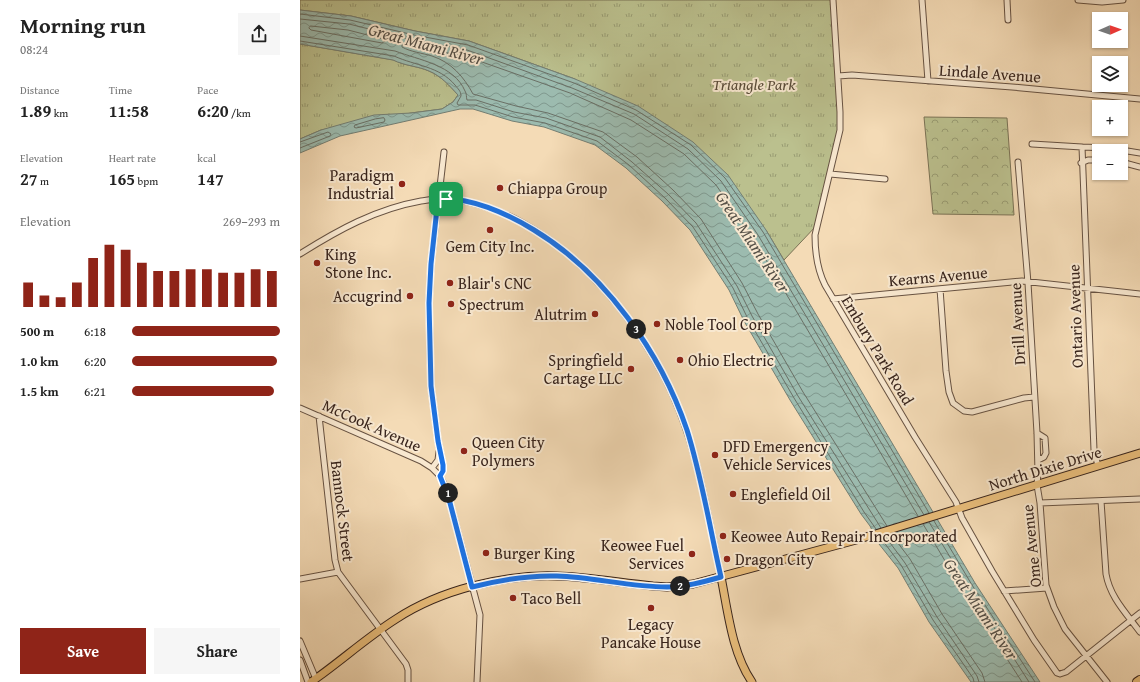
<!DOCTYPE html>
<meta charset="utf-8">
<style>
:root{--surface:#fff;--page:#f6f6f6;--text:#222;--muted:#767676;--accent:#8f2418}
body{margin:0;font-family:"Gentium Book Plus",serif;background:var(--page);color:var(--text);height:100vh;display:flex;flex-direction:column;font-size:15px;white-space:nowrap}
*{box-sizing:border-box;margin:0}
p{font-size:13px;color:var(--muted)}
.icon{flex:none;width:22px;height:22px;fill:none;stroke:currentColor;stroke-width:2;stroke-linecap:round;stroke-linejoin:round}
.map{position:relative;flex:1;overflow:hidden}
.details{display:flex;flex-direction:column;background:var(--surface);width:300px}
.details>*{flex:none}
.needle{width:26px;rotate:88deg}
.tools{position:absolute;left:792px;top:12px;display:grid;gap:8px}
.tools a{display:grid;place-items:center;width:36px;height:36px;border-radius:0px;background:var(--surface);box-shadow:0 1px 3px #0004;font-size:20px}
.pin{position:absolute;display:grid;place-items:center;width:34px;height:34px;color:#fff;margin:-17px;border-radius:8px;box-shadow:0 2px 6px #0006}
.km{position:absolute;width:20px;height:20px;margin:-10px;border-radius:50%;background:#222;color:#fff;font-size:11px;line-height:20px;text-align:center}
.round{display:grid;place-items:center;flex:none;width:42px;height:42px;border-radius:0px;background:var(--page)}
.summary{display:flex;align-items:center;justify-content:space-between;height:68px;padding:0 20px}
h1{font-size:22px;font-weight:600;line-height:30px}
.stats{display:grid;grid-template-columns:repeat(3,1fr);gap:6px;height:68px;padding:4px 20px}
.stats div{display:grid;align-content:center}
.stats b{font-size:17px;font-weight:600}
.stats small{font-size:11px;font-weight:400}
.stats p{font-size:11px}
.chart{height:112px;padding:8px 20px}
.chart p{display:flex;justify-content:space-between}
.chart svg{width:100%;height:72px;margin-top:4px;stroke:var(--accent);stroke-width:6}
.primary-button{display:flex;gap:8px;margin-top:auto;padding:8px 20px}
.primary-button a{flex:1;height:46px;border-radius:0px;background:var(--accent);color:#fff;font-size:16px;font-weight:600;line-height:46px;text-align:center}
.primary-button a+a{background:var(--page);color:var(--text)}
ul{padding:0 20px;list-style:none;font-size:13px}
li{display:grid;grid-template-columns:64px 48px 1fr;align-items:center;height:30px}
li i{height:10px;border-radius:5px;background:var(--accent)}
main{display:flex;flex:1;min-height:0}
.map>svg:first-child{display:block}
</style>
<main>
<section class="details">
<div class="summary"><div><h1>Morning run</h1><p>08:24</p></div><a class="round"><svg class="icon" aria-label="share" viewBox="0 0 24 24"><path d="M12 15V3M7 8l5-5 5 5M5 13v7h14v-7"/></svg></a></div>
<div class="stats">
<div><p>Distance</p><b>1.89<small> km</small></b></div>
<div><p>Time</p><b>11:58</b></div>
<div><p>Pace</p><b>6:20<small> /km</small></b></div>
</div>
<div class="stats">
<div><p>Elevation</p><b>27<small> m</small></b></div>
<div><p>Heart rate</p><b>165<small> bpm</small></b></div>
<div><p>kcal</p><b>147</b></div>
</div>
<div class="chart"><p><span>Elevation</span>269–293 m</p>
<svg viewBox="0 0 160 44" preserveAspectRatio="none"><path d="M5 44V29M15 44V37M25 44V38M35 44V29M45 44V14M55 44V6M65 44V9M75 44V17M85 44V22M95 44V22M105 44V21M115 44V21M125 44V23M135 44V23M145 44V21M155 44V22"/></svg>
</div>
<ul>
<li><b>500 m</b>6:18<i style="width:100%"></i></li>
<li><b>1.0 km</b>6:20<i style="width:98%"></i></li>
<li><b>1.5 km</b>6:21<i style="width:96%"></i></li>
</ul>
<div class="primary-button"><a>Save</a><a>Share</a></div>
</section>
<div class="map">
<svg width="840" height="682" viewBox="0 0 840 682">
<defs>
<pattern id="forest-crowns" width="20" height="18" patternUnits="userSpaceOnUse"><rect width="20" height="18" fill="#bbc08e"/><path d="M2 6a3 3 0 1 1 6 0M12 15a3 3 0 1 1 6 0" fill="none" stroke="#999c73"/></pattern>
<pattern id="park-tufts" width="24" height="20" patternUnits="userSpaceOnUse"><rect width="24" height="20" fill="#bbc08e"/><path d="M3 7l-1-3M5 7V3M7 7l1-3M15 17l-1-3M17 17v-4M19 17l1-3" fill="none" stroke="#999c73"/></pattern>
<pattern id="water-waves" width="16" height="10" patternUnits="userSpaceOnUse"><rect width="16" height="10" fill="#9cbbaf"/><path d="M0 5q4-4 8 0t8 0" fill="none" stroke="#80988e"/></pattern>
</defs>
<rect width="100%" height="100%" fill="#f4dbb6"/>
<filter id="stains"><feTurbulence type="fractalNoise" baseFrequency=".005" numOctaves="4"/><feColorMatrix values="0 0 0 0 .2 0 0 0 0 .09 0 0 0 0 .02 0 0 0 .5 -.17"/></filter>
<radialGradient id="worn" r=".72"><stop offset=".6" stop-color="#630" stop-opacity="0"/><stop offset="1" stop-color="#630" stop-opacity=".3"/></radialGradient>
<path fill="url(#forest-crowns)" stroke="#7a7255" d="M624 117 707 118 714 215 633 214Z"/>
<path fill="url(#park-tufts)" stroke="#7a7255" d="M0 0H533L540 119 517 225 484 260 466 230 275 79 169 41 115 31 51 16 0 10Z
M0 44 94 60C105 66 118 66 129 71 141 76 149 85 158 95L153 102 142 109 111 113 21 130 0 139Z"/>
<path fill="url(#water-waves)" stroke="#747f74" d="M0 10 51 16 115 31 169 41 275 79 338 106 393 142 428 175 466 230 675 583 740 682H671L629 622 598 568 579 544 570 526 561 514 490 400 444 321 429 290 390 230 362 201 326 168 295 145 244 127 212 121 173 109H160L40 136 0 153V139L21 130 74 115 111 113 142 109 153 102 158 95C149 85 141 76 129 71 118 66 105 66 93 60L0 44Z"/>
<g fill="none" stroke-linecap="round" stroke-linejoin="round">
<path stroke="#6a7066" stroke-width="1" d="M0 14 50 20 114 35 168 45 274 83 336 110 391 145 425 178 463 232 629 513
M0 19 49 24 113 40 167 50 272 88 334 114 388 149 421 181 458 235 624 515
M11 26 48 30 83 39 85 41 82 43 11 30 9 28Z
M0 36 95 51C119 60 154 65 165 91 167 94 166 97 167 100H176L214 112 246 118 300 137 332 162 368 194 396 223 437 286 452 316 498 396 581 528
M0 41 94 56C116 66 139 66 155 85 158 89 161 91 161 96L157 103 158 105H175L213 117 245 123 297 141 329 165 365 198 393 227 433 288 448 319 494 398 564 512 576 529
M84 118 85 120 84 122 56 128 54 127 55 125 75 119Z
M0 142 28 132 31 134 30 136 0 148
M634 521 672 585 735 682
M629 522 668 587 729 682
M623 524 663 591 722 682
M587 526 503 392 458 314 442 283 401 219 373 190 337 157 303 132 248 113 216 106 173 94C164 77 151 62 132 56 122 53 111 52 102 47V45L165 56 270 93 331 120 384 154 416 185 453 238 618 516
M591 534 610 559 642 614 682 673 685 682
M585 536 605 563 637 617 677 676 679 682
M580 537 601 565 633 620 673 678 674 682"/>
<g stroke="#675242" stroke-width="7">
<path id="minor" d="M533 0 540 112V130L515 235C515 253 517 269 525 285L615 437 656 502 662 518 692 571 734 640 757 673 760 674 766 672 840 613
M622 0 628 81
M707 0 708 20
M778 0 802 2 823 0
M538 76 552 75 712 87 840 99
M732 144 782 147
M718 162 728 283 737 433 738 473 737 485 740 503 746 585 754 607 765 629 807 682
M821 162 840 167
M781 163 788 160H799
M530 174 585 179
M0 254C38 230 76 209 121 201 129 200 139 198 147 199 251 207 344 319 379 410 400 463 409 522 421 577
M640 289 646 371 649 392 653 403 664 411 672 412 724 398 734 397
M533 299 722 281 840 294
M0 408 121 461 132 468 140 476 143 482 149 499 180 615 177 682
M19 416 35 560 38 572 106 664 108 670V682
M737 433 745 438 746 453 744 457 738 460
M798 466 794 450 792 400 782 147 809 148 840 153
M132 468 138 460 139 452
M140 476 143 471V465L138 441 131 386 129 303 131 264 144 152
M801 501 806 574C810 597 826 613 840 632
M740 503 840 499
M0 579 38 572
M704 591 747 588
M0 641 16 679
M0 660 8 682"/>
</g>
<g stroke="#38241c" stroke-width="9">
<path id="major" d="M421 577C428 612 432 653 452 682
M11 682C40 662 66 638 96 619 140 590 204 574 257 576 289 577 321 583 353 586L367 587 393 584 556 540 840 453"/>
</g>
<g stroke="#38241c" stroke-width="10">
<path id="highway" d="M837 682 840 680"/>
</g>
<use href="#minor" stroke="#f8e8d0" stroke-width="5"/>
<use href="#major" stroke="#eabe7b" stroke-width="7"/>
<use href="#highway" stroke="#eabe7b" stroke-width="8"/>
</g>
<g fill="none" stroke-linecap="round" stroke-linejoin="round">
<g stroke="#fff" stroke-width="8">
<path id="route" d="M138 199C169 196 208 214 234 230 305 273 361 353 387 430 402 478 410 529 421 577 403 582 385 587 367 587 330 587 293 577 257 576 228 575 200 580 172 587L149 499 140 476 143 471V465L138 441 131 386 129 303 131 264Z"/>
</g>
<use href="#route" stroke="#1a73e8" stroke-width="5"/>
</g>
<g fill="#8f2418" stroke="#f8e8d0" stroke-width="1.5">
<circle cx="102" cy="184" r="4"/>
<circle cx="200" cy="188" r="4"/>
<circle cx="190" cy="230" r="4"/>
<circle cx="17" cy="263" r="4"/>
<circle cx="150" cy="283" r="4"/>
<circle cx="110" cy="296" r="4"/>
<circle cx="151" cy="304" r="4"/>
<circle cx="295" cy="314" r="4"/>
<circle cx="357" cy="324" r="4"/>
<circle cx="380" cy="360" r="4"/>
<circle cx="331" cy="369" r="4"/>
<circle cx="164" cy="451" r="4"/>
<circle cx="415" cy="455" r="4"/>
<circle cx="433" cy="494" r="4"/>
<circle cx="423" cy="536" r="4"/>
<circle cx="186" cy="553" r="4"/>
<circle cx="392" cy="554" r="4"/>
<circle cx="427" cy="559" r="4"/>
<circle cx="213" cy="598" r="4"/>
<circle cx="351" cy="608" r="4"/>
</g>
<g text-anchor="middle" stroke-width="4" stroke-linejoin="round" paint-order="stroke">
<g font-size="16" fill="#38241c" stroke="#f8e8d0">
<text transform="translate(690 73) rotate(4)" y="6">Lindale Avenue</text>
<text transform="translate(638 276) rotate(-5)" y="6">Kearns Avenue</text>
<text transform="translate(775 316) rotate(-92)" y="6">Ontario Avenue</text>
<text transform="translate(717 324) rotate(-93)" y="6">Drill Avenue</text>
<text transform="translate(578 350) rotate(59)" y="6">Embury Park Road</text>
<text transform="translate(72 425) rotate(24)" y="6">McCook Avenue</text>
<text transform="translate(745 468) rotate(-17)" y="6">North Dixie Drive</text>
<text transform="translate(43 511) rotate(83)" y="6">Bannock Street</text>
<text transform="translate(731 546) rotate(-96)" y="6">Ome Avenue</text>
</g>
<g font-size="16" font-style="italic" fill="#594b38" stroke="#f8e8d0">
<text x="454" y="90">Triangle Park</text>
</g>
<g font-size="16" fill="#38241c" stroke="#f8e8d0" text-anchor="start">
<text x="94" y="181" text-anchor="end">Paradigm<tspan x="94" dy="18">Industrial</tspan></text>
<text x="208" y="194">Chiappa Group</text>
<text x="190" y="252" text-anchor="middle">Gem City Inc.</text>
<text x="25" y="260">King<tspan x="25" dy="18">Stone Inc.</tspan></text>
<text x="158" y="289">Blair's CNC</text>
<text x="102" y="302" text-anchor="end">Accugrind</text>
<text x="159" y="310">Spectrum</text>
<text x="287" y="320" text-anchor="end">Alutrim</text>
<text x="365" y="330">Noble Tool Corp</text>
<text x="323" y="366" text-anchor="end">Springfield<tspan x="323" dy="18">Cartage LLC</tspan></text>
<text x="388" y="366">Ohio Electric</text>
<text x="172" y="448">Queen City<tspan x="172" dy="18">Polymers</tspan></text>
<text x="423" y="452">DFD Emergency<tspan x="423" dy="18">Vehicle Services</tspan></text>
<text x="441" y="500">Englefield Oil</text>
<text x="431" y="542">Keowee Auto Repair Incorporated</text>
<text x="384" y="551" text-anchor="end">Keowee Fuel<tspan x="384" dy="18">Services</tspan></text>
<text x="194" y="559">Burger King</text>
<text x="435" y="565">Dragon City</text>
<text x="221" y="604">Taco Bell</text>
<text x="351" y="630" text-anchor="middle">Legacy<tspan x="351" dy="18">Pancake House</tspan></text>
</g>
<g font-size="17" font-style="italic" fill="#565148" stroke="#f8e8d0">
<text transform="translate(126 44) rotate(15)" y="6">Great Miami River</text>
<text transform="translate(453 242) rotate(56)" y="6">Great Miami River</text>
<text transform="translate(681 609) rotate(56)" y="6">Great Miami River</text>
</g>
</g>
<rect width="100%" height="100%" filter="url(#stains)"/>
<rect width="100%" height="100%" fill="url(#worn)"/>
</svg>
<div class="tools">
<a><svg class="needle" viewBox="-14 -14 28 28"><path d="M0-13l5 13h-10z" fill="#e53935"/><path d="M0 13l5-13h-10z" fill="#767676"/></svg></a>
<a><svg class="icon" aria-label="layers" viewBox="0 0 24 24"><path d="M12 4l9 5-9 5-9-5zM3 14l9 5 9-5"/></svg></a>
<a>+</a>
<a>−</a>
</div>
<div class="pin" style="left:146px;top:199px;background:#1e9e55"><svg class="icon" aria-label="arrive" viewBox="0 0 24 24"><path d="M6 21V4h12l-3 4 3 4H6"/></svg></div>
<b class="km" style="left:148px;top:493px">1</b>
<b class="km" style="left:380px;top:586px">2</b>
<b class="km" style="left:336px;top:329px">3</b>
</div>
</main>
